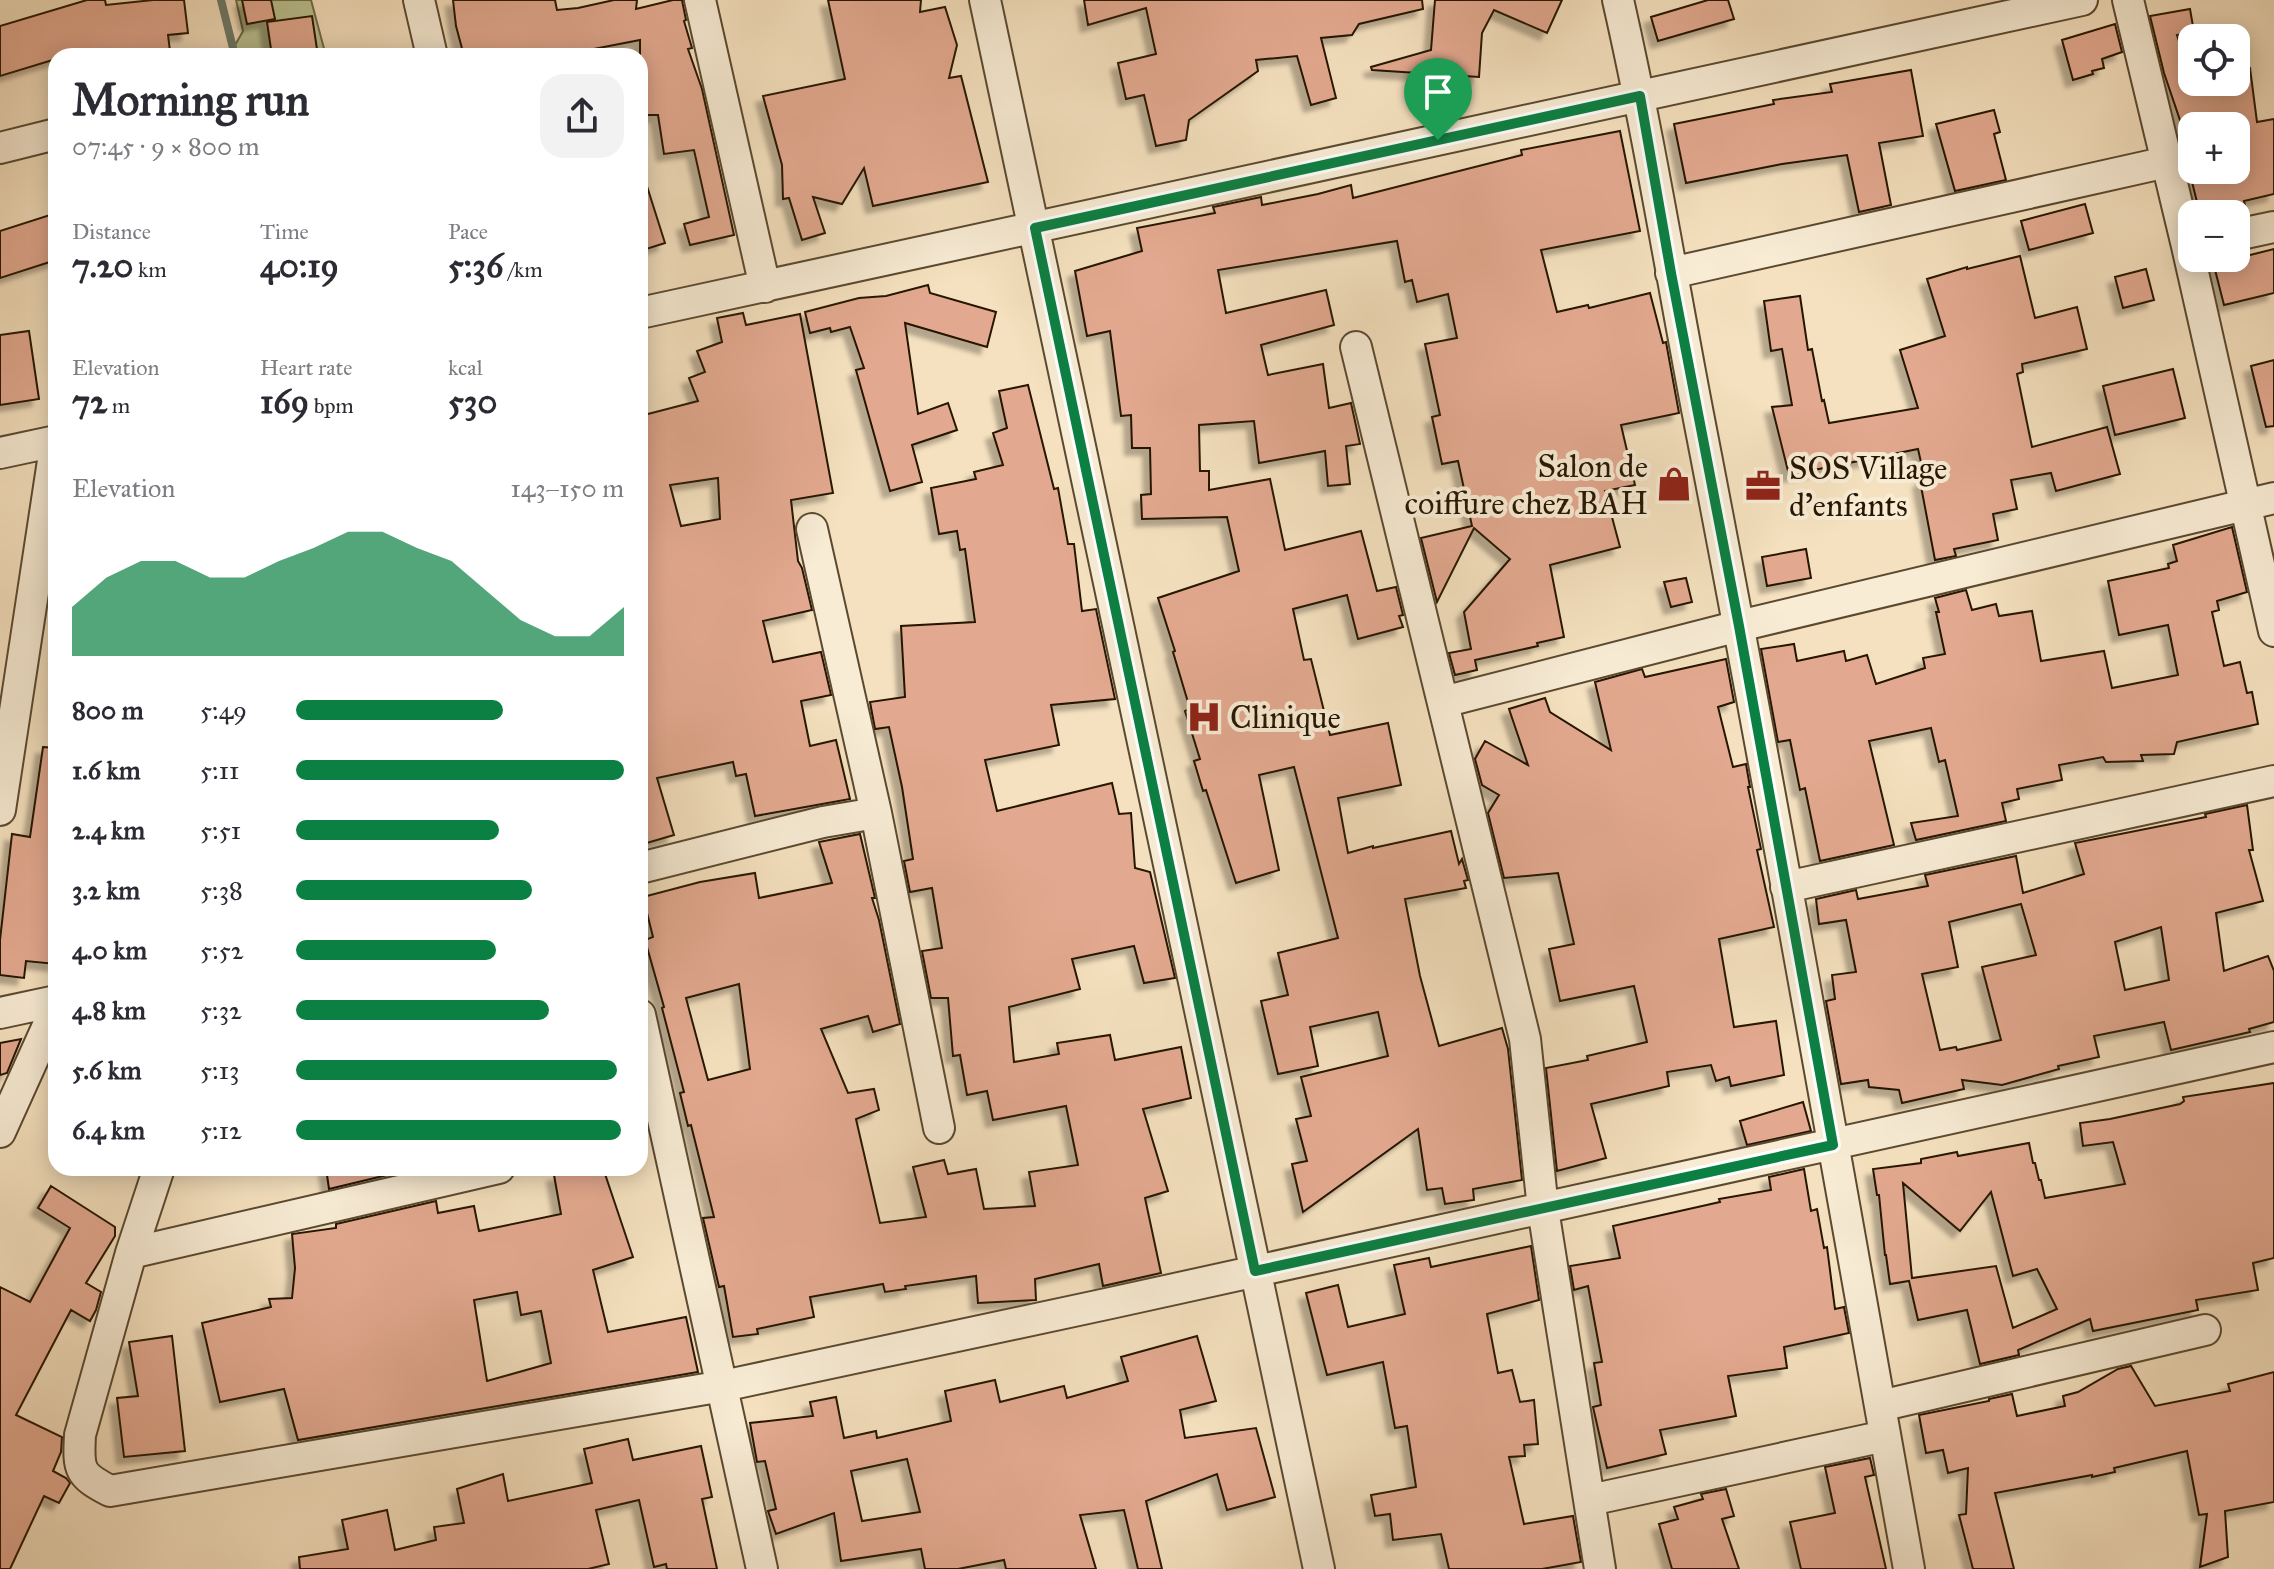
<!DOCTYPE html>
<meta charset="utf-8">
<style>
:root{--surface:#fff;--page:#f2f2f3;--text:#2b2b33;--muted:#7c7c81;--accent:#0b8043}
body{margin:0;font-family:"IM FELL Great Primer",serif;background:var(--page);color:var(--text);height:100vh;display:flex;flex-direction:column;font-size:30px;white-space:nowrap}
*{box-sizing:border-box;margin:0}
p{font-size:26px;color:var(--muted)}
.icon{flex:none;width:44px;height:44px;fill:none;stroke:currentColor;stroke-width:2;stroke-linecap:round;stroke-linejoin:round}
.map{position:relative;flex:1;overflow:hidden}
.drawer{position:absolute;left:48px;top:48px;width:600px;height:1128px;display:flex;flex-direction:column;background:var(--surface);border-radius:24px;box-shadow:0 4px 20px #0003}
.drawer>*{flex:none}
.controls{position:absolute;left:2178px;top:24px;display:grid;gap:16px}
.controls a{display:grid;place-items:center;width:72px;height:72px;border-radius:16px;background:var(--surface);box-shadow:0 4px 20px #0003;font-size:40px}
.pin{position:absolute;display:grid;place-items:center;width:68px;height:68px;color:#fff;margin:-82px -34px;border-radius:50% 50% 50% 0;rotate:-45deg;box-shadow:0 0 8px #0007}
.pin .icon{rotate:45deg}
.round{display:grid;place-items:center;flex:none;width:84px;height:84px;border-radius:24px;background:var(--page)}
.summary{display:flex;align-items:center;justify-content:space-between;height:136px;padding:0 24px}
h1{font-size:44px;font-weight:700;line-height:60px}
.figures{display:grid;grid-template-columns:repeat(3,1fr);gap:12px;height:136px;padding:8px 24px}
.figures div{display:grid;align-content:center}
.figures b{font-size:34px;font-weight:700}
.figures small{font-size:22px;font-weight:400}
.figures p{font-size:22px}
.chart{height:224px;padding:16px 24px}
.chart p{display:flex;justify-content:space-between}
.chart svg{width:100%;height:144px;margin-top:8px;fill:var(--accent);opacity:.7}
ul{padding:0 24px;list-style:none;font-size:26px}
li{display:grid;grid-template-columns:128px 96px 1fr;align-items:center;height:60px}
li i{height:20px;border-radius:10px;background:var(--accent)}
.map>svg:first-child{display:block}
</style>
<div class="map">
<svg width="2274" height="1569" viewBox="0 0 2274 1569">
<defs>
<filter id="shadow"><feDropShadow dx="-7" dy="7" stdDeviation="2" flood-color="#0004"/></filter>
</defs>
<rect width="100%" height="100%" fill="#f5e1bf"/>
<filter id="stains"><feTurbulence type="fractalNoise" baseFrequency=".0025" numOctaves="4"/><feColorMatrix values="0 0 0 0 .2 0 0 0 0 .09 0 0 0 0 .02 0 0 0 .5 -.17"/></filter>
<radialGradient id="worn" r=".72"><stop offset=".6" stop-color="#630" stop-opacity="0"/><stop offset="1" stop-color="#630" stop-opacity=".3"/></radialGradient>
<path fill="#bbc392" stroke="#706c4a" stroke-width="2" d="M236 0H311L326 56H229L243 31Z"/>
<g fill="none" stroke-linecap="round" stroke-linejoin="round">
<path stroke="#6d7b6b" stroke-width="8" d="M221 0 235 56"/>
</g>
<path fill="#e3a990" stroke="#261601" stroke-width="2" fill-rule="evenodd" filter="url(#shadow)" d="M87 0H105L106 5 153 0H184L188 33 168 35 170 51 133 54V56H56V59L0 76V26Z
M242 0H271L275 19 247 24Z
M453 0H555L557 10 578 8 614 0H637L636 9 673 0H682L686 20 684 21 692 48 688 49 702 89 734 235 690 245 684 224 709 217 694 150 664 154 658 115H640V40L583 51 584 56H464L456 26Z
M828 0H921L920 12 945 7 957 45 949 78 961 76 988 182 873 206 864 168 842 204 813 197 825 233 802 240 789 198 783 199 782 165 763 96 845 79Z
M1084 0H1422L1423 9 1359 24 1352 35 1321 38 1336 98 1311 105 1297 56 1256 60 1258 71 1189 120 1186 140 1156 146 1144 95 1126 99 1118 63 1156 54 1146 8 1088 25Z
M1435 0H1562L1547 33 1494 10 1482 33 1479 77 1372 70 1371 67 1431 50Z
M1708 0H1728L1734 19 1658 41 1651 17Z
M2190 9 2194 32 2177 35 2196 94 2236 89V69L2250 68 2257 122 2274 119V194L2244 201 2247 214H2200L2189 170H2236V126H2182L2164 73 2150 16Z
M312 16 318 56H272L267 22Z
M2115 24 2122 52 2102 59 2104 68 2092 71 2093 74 2073 80 2062 40Z
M1911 70 1923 136 1879 143 1891 205 1859 212 1847 155 1782 164 1686 183 1674 124 1774 104 1773 100 1832 92 1830 84Z
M1994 110 2000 132 1994 134 2006 180 1955 191 1936 124Z
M1620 131 1640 231 1541 250 1557 312 1588 305 1589 308 1650 293 1663 343 1666 342 1679 413 1621 425 1635 485 1605 491 1620 547 1550 565 1564 637 1537 643 1538 646 1475 660 1477 670 1455 675 1449 653 1471 649 1464 612 1510 559 1474 528 1437 602 1421 538 1472 526 1458 461 1442 464 1432 417 1440 415 1425 344 1457 338 1448 294 1417 302 1412 280 1405 282 1397 241 1218 270 1226 313 1326 290 1334 325 1261 345 1268 375 1323 364 1329 408 1351 403 1360 444 1346 446 1350 484 1328 486 1325 451 1259 463 1254 421 1199 425 1200 471H1209V490L1270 479 1285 550 1361 531 1377 591 1396 587 1403 615 1399 616 1403 627 1358 639 1347 595 1293 609 1304 660 1311 659 1330 735 1388 723 1401 785 1338 798 1348 853 1373 846V848L1451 831 1459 864 1462 859 1468 880 1464 881 1466 888 1405 899 1420 976 1439 1046 1502 1028 1508 1049 1522 1180 1473 1189 1474 1200 1445 1204 1442 1188 1427 1190 1418 1129 1303 1212 1292 1164 1307 1161 1296 1119 1311 1116 1301 1077 1388 1056 1378 1012 1310 1027 1318 1066 1278 1074 1261 1001 1288 995 1278 953 1338 938 1294 767 1259 775 1279 870 1236 883 1206 790 1203 791 1194 761 1200 759 1185 711 1190 709 1173 652 1175 651 1158 598 1239 571 1227 517 1142 519 1141 495 1151 494 1150 448H1132L1131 415 1121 416 1110 331 1087 336 1075 271 1142 251 1137 228 1215 213 1213 207 1261 197 1262 205 1318 194 1351 185 1353 198 1522 155 1521 150Z
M645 180 665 243 640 251V181Z
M2085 204 2093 233 2029 250 2021 221Z
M56 213V260L0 278V231Z
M2274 249V293L2224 305 2212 258H2238Z
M2020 256 2035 318 2077 307 2087 349 2022 364 2023 372 2017 374 2032 447 2107 427 2120 474 2056 491 2051 473 2011 480 2017 509 1993 514 1998 540 1954 549 1956 556 1935 560 1920 481 1925 480 1918 449 1789 475 1772 407 1792 405 1782 349 1771 351 1764 301 1800 296 1808 350 1812 349 1822 401 1824 400 1829 423 1918 408 1900 350 1945 336 1927 279 1967 267V269Z
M2146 269 2154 300 2123 308 2115 277Z
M928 285 930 293 996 312 987 347 905 323 918 414 948 403 957 430 912 445 922 482 890 491 856 370 864 368 850 327 831 332 830 328 810 333 805 312 859 298 886 296Z
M743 313 746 325 800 314 833 493 791 500 798 561 802 568 812 610 763 621 773 662 821 652 831 695 801 701 810 746 836 740 850 799 755 816 746 774 736 776 733 762 657 778 674 835 640 845V541H645L640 508V416L698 401 689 378 705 372 697 351 722 342 717 318ZM718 478 720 519 681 526 670 485Z
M29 331 39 399 0 405V335Z
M2274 360V426L2266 427 2251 366Z
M2173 369 2185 418 2115 435 2103 386Z
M1028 385 1054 489 1058 488 1068 544H1074L1082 611 1096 609 1115 699 1051 705 1059 745 985 760 997 811 1112 783 1119 814 1131 813 1135 868 1150 872 1175 978 1144 983 1134 946 1072 959 1080 989 1009 1007 1014 1062 1059 1054 1057 1043 1110 1035 1115 1060 1181 1047 1191 1098 1143 1109 1168 1191 1145 1198 1161 1273 1103 1286 1099 1264 1035 1279 1036 1300 978 1303 976 1276 905 1286 906 1289 885 1292 883 1284 810 1297 814 1317 757 1329 758 1334 733 1337 724 1286 719 1287 703 1218 714 1217 691 1125 688 1126 680 1093 684 1092 662 1008 664 1007 645 940 653 937 643 897 700 882 755 873 759 898 832 883 819 842 860 834 875 898H872L879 920 900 1024 873 1032 868 1016 821 1029 848 1093 874 1089 879 1110 856 1119 880 1223 926 1217 913 1167 944 1160 948 1174 976 1169 984 1209 1035 1206 1029 1172 1078 1165 1066 1106 993 1120 987 1091 967 1095 960 1055 953 1056 948 998H931L922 951 942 948 932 888 910 892 904 861 913 859 902 787 889 727 875 729 870 702 905 697 901 626 975 622 965 549 960 550 957 531 939 534 931 488 976 479 974 472 1003 465 993 433 1007 428 999 391ZM739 984 750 1069 708 1080 686 998Z
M2232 527 2247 592 2217 601 2219 610 2212 612 2224 666 2240 662 2247 693 2252 692 2258 724 2177 742 2174 754 2141 755 2143 761 2106 762 2103 757 2059 765 2062 780 2017 789 2019 799 2002 803 2006 821 1916 840 1911 823 1958 816 1945 760 1939 762 1931 728 1869 741 1894 845 1820 861 1805 788 1800 790 1790 740 1778 742 1761 649 1794 644 1797 661 1844 651 1846 661 1867 655 1876 684 1925 668 1923 658 1945 654 1936 612H1939L1935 598 1966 590 1972 610 1996 604 1999 616 2032 611 2041 661 2104 651 2112 688 2178 675 2168 625 2119 635 2108 581 2169 568 2168 564 2177 561 2173 545Z
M1806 549 1811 578 1767 586 1762 557Z
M1686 578 1692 602 1671 607 1664 582Z
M1726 659 1734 702 1718 707 1733 767 1746 764 1750 787H1748L1761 849 1757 850 1774 927 1719 939 1734 1027 1776 1021 1784 1075 1731 1086 1729 1077 1716 1081 1711 1065 1667 1072 1669 1086 1591 1104 1606 1158 1557 1171 1546 1068 1588 1060 1587 1056 1647 1042 1634 986 1560 1001 1549 949 1574 944 1558 873 1504 878 1488 813 1499 795 1482 785 1475 759 1485 741 1528 765 1509 709 1545 698 1550 712 1611 750 1595 682 1642 669 1645 677Z
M43 747 56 748V964L26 961 24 978 0 975V940L12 834 30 837Z
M2247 805 2253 850H2249L2263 901 2216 913 2224 971 2268 956 2274 971V1022L2249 1029 2250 1032 2171 1050 2164 1022 2094 1036 2099 1057 2058 1066 2059 1069 2002 1085 1962 1080 1964 1089 1902 1103 1899 1090 1869 1087 1868 1080 1841 1084 1826 1001 1835 999 1832 975 1856 972 1846 920 1819 924 1816 899 1856 890 1858 899 1928 886 1925 875 2016 856 2023 893 2084 874 2075 843 2206 817 2205 814ZM2021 904 2036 955 1982 967 2001 1040 1957 1050 1956 1047 1940 1050 1922 974 1958 967 1949 922ZM2161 927 2169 980 2125 990 2115 942Z
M21 1039 7 1073 0 1075V1043Z
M2274 1083V1258L2253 1263 2258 1290 2196 1300 2198 1310 2093 1331 2090 1319 2018 1350 2019 1355 1980 1364 1967 1310 1918 1320 1909 1281 1890 1284 1886 1255H1885L1879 1195H1877L1873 1169 1921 1163V1159L1957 1152 1958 1156 2029 1143 2033 1163H2035L2039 1180H2041L2045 1198 2125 1184 2113 1142 2083 1146 2080 1123 2110 1119 2180 1104 2184 1101 2183 1097ZM1903 1183 1960 1231 1991 1192 2013 1276 2037 1269 2057 1309 2013 1328 1996 1266 1912 1278Z
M1803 1102 1811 1131 1747 1145 1740 1121Z
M326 1168H404V1171L329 1189Z
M598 1168H603L633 1257 593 1270 608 1332 686 1317 698 1372 298 1440 284 1389 220 1402 202 1323 271 1307 269 1299 292 1298 295 1268 292 1234 336 1228V1224L436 1201 438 1213 474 1206 479 1231 561 1214 554 1175ZM517 1292 521 1315 541 1311 551 1363 487 1381 474 1300Z
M1804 1169 1811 1211 1817 1209 1824 1248 1827 1247 1835 1309 1844 1307 1849 1333 1784 1347 1787 1368 1728 1376 1736 1416 1660 1430 1666 1454 1607 1468 1593 1407 1601 1405 1594 1363 1602 1362 1588 1286 1574 1290 1570 1266 1620 1258 1613 1226 1720 1202 1719 1199 1771 1190 1769 1177Z
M51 1186 115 1227V1236L86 1283 101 1292 96 1310 90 1321 71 1310 16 1415 62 1437 61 1452 53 1471 66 1478 70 1483 59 1503 44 1496 10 1569H0V1287L30 1302 70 1228 38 1208Z
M1531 1246 1539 1300 1487 1314 1498 1373 1512 1370 1520 1402 1534 1400 1538 1444 1524 1445 1525 1456 1509 1457 1524 1524 1573 1516 1581 1562 1542 1569H1449L1441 1534 1393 1540 1390 1514 1375 1516 1371 1495 1416 1487 1407 1426 1395 1428 1383 1362 1327 1375 1306 1293 1338 1285 1348 1327 1405 1314 1394 1265 1429 1258 1431 1267Z
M172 1336 185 1451 124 1457 117 1398 138 1396 129 1342Z
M1197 1336 1216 1401 1180 1410 1185 1438 1256 1428 1275 1497 1227 1510 1217 1474 1146 1501 1162 1569H1138L1124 1510 1080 1515 1096 1569H1006L1004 1560 958 1569H925L921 1549 841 1561 834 1513 776 1534 768 1511 776 1509 765 1461 757 1462 750 1423 813 1416 810 1402 836 1397 844 1438 876 1431 877 1438 951 1421 945 1391 995 1380 1000 1402 1064 1386 1067 1398 1128 1381 1121 1357ZM907 1459 920 1512 862 1521 851 1471Z
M2131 1366 2155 1406 2230 1391 2228 1384 2274 1372V1502L2225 1511 2228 1557 2200 1567 2207 1514 2199 1515 2187 1451 2114 1468 2115 1472 2092 1477V1475L1995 1493 2014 1569H1973L1959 1515 1966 1514 1968 1468 1948 1473 1943 1450 1926 1453 1919 1415 1989 1401V1399L2012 1394 2017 1416 2065 1406 2063 1396 2078 1392 2118 1369Z
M628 1439 633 1460 701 1446 712 1497 702 1499 717 1569H667L666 1564 654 1567 639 1500 596 1510 609 1564 588 1569H300L299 1557 348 1549 342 1520 387 1510 395 1550 436 1540 434 1527 464 1523 457 1489 503 1474 508 1501 592 1483 584 1449Z
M1870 1458 1874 1475 1865 1477 1886 1569H1801L1790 1522 1835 1513 1825 1467Z
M1726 1489 1734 1516 1722 1519 1739 1569H1672L1659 1524 1678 1519 1674 1507 1703 1499 1701 1494Z"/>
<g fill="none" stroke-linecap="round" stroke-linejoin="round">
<g stroke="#5a4930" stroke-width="34">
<path id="street" d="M419 0 432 56
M700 0 765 287
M985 0 1319 1569
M1618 0C1649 136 1671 273 1697 409 1772 795 1840 1182 1909 1569
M2128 0 2187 246 2274 631
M0 148 56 134
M2236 235 2274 227
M1671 273 2167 162
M640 313 2082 0
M1356 347 1525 1039 1543 1209 1600 1569
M0 453 56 441 0 810
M812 529 876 813 939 1128
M1443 702 1739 626 2274 498
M640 868 823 822 876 813
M1786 887 2274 781
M0 1013 56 1001
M640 1015 762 1569
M0 1132 56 1008
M159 1168 131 1253 80 1435C78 1470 79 1475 110 1491L723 1386 1111 1303 2274 1047
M131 1253 499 1168
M1880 1406 2205 1330
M1590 1500 1885 1436"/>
</g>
<use href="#street" stroke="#f8ecd5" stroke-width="30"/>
</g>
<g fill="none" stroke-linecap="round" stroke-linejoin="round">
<g stroke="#fff" stroke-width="16">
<path id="route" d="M1640 96 1671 273 1739 626 1833 1145 1255 1271 1035 228Z"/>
</g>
<use href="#route" stroke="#0b8043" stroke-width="10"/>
</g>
<defs>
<g id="shop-bare" transform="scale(2.76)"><path d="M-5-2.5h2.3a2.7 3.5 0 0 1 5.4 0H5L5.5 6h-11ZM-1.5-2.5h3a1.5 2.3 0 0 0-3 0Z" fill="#8f2418" stroke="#f8ecd5" stroke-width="2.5" paint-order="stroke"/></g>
<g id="office-bare" transform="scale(2.76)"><path d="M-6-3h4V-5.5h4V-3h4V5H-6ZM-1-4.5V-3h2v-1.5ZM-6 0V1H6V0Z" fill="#8f2418" stroke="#f8ecd5" stroke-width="2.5" paint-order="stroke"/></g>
<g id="hospital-bare" transform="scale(2.76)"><path d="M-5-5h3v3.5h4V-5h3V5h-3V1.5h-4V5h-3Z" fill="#8f2418" stroke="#f8ecd5" stroke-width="2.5" paint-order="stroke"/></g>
</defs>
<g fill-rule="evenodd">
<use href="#shop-bare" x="1674" y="484"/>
<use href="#office-bare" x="1763" y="486"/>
<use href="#hospital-bare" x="1204" y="717"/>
</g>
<g text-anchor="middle" stroke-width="8" stroke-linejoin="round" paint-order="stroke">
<g font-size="32" fill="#261601" stroke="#f8ecd5" text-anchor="start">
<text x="1648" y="477" text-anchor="end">Salon de<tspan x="1648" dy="37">coiffure chez BAH</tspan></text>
<text x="1789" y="479">SOS Village<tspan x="1789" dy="37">d'enfants</tspan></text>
<text x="1230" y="728">Clinique</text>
</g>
</g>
<rect width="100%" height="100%" filter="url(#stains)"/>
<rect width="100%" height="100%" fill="url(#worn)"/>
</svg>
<div class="controls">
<a><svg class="icon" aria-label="locate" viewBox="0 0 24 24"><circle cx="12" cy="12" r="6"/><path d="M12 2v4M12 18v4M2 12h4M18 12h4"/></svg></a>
<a>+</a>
<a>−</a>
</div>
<div class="pin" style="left:1438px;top:140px;background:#1e9e55"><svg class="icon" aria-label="arrive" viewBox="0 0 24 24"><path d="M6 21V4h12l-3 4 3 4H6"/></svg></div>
<section class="drawer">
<div class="summary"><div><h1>Morning run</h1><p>07:45 · 9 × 800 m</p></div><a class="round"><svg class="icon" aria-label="share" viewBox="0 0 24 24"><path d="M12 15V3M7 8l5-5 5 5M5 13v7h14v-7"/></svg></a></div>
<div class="figures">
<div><p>Distance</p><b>7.20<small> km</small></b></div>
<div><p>Time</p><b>40:19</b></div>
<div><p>Pace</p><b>5:36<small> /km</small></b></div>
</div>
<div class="figures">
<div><p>Elevation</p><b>72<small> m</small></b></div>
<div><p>Heart rate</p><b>169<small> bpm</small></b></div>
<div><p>kcal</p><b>530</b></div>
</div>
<div class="chart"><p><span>Elevation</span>143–150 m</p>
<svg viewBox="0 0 160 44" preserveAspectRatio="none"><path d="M0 44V29L10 20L20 15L30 15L40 20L50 20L60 15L70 11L80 6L90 6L100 11L110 15L120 24L130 33L140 38L150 38L160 29V44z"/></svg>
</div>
<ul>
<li><b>800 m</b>5:49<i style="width:63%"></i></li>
<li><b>1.6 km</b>5:11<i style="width:100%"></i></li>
<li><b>2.4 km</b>5:51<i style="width:62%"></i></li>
<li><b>3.2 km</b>5:38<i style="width:72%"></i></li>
<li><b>4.0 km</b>5:52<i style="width:61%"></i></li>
<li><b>4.8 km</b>5:32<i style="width:77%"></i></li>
<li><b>5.6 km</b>5:13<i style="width:98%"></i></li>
<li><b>6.4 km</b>5:12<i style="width:99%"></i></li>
</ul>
</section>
</div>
